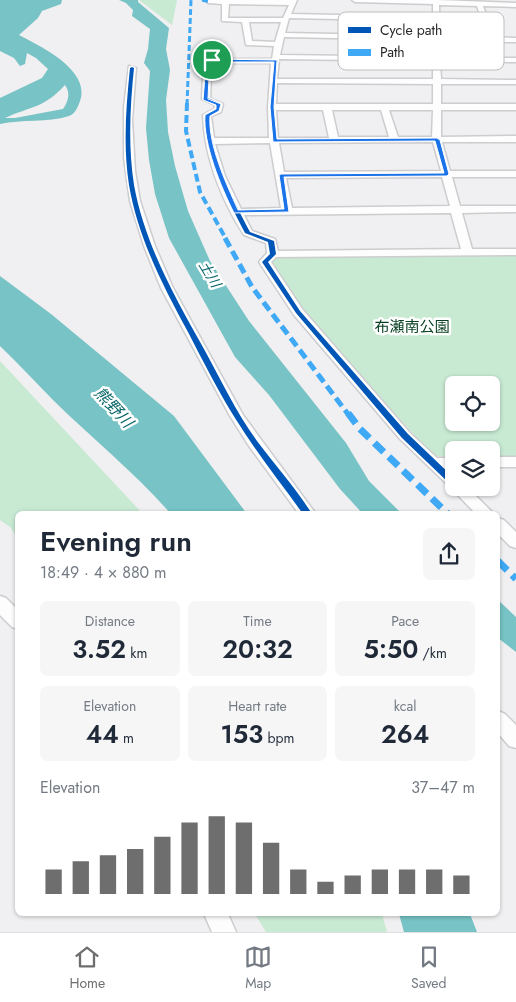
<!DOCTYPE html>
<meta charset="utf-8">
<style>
:root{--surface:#fff;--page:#f6f6f7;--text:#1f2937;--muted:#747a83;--line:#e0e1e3;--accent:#6e6e6f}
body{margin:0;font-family:Jost,"Noto Sans JP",sans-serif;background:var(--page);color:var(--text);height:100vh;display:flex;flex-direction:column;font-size:19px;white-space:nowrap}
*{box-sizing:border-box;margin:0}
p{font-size:16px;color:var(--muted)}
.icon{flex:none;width:28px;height:28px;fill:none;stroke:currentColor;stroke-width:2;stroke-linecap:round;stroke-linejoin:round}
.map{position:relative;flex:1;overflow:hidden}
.sheet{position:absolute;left:15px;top:511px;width:485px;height:405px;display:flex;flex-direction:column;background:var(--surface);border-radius:8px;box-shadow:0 1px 4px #0004}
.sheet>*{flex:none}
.fabs{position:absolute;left:445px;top:376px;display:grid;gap:10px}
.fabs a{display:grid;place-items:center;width:55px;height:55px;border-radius:8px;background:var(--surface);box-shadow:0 1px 4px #0004;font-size:25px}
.pin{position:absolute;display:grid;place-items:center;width:42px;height:42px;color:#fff;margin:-21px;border:2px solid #fff;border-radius:50%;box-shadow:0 1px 5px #0007}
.round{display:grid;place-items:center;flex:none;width:52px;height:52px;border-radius:8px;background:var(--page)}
.head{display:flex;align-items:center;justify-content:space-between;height:85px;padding:0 25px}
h1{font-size:28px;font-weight:600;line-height:38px}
.metrics{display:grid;grid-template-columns:repeat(3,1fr);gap:8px;height:85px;padding:5px 25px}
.metrics div{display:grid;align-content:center;border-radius:8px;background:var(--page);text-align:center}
.metrics b{font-size:25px;font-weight:600}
.metrics small{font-size:14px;font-weight:400}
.metrics p{font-size:14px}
.chart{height:140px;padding:10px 25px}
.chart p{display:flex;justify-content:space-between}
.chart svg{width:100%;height:90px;margin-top:5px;stroke:var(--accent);stroke-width:6}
.dock{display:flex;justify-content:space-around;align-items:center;height:70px;border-top:1px solid var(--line);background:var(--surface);font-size:14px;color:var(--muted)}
.dock a{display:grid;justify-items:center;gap:2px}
.dock .selected{color:var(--accent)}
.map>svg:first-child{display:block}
</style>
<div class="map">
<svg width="516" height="932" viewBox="0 0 516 932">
<rect width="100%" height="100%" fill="#f0eff1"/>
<path fill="#c8ead3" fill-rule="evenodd" d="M139 0H177L172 25Z
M516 254V457H491V450H454V457L434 456C376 393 317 332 269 262L278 256ZM454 385H491V422H454Z
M0 361 143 514H18L17 537 10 527 0 520Z
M255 914H382L387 932H266Z"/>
<path fill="#77c3c5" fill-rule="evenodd" d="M0 0H62L61 4 42 11 38 18 19 35C40 46 91 70 80 101 78 107 75 114 69 116 47 123 22 119 0 124V98L42 78 48 69 36 58 27 53 25 64 20 66 14 58 0 51ZM65 85C71 93 68 102 63 109L15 118H5C31 106 43 109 65 85Z
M119 0H138V2L169 28 166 49 170 70 166 100 168 132 175 166 188 211 210 261 249 321 346 443 369 481 402 514H363L340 489 269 395 235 357 169 238 155 194 149 160 146 128 150 71 144 63 148 49 150 29 132 16 133 10 126 3Z
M0 276 51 314 174 416 247 514H171C135 473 93 439 54 401 36 383 19 364 0 346Z
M498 600 516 617V652L498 638Z
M399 914H470L477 932H404Z"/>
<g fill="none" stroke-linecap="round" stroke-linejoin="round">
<g stroke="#cdccce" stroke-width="3">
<path id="minor" d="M207 0H297L291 14 433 17V4L355 2 352 0H438L516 3V7L483 6 494 37 516 38V42L440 41V57L516 58V62L440 61 441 79 516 80V84H441V104H516V110H441V137L516 136V142H442L450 171H516V177H452L460 206H516V212L462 213 472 249H516V255L276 257 271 262 303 310 410 433 437 458H454V468H448L454 474V488H468L494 514H476L451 488 400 439 294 315 259 262 267 253 266 243 244 235C222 201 204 157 203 115L214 109 215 105 202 99 203 76 208 72 209 59H272L274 46 246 45 242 22 222 21V4L208 3ZM229 4 289 5 283 18H228ZM439 5 477 6 487 37 440 36ZM289 18 433 21V36L285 33ZM249 22H281L275 42 252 41ZM284 37 433 40V57L280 55ZM279 59 433 61V79H277ZM216 63H271L268 107 269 138H214L211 116 221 112 223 104 210 98 211 77 216 73ZM277 83 433 84V104H276ZM276 110H323L329 138H278ZM332 110H381L389 137H338ZM389 110H433L432 137H398ZM433 142 441 171 284 172 279 143ZM270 143 281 208 241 209 225 176 215 144ZM442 177 450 206 292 208 286 178ZM451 213 461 249 278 251 275 239 252 231 244 215Z
M129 66 136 68 132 120 135 171 140 201 155 246 173 288 243 415 316 514H299L249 446 230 416 161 288 144 246 130 201 124 158V107Z
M491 457H516V467H491Z
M498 518 504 520 516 532V548L510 546 498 534Z
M0 596 6 598 18 610V629L12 627 0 615Z
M498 711 505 714 516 725V748L509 746 498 733Z
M204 914H228L236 932H212Z"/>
</g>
<use href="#minor" fill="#fdfdfd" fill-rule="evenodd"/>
<path stroke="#3fa9f5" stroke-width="3" stroke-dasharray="6 3" stroke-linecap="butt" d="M202 0 210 2
M187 105 191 0"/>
<path stroke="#3fa9f5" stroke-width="4" stroke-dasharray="8 4" stroke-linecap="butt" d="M187 103 186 131 200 192 226 239"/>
<path stroke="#3fa9f5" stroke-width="5" stroke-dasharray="10 5" stroke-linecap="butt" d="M225 238 252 287 348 414"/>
<path stroke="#3fa9f5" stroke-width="7" stroke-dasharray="13 7" stroke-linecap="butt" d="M348 413 360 429 448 514
M498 561 516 579"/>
<g stroke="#fff" stroke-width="3">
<path id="cycleway" d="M211 60H276L278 61 276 62H214V73L209 76 208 98 221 104 219 111 209 116C211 157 231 196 250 232L274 241 276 254 268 262 300 311 408 434 454 478V486L451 485 402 438 296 313 262 262 270 254 268 242 245 233C226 196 206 158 205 115L216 109 217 105 204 99 205 76 210 73Z
M132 67 134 68C130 107 128 146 134 185 145 245 175 297 204 349 221 380 236 412 257 441 275 465 296 488 312 514H303C280 482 256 452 235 418 218 391 203 361 188 332 163 286 138 238 129 185 123 146 126 107 130 68Z"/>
</g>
<use href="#cycleway" fill="#0057b8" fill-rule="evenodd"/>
</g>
<path fill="#1a73e8" stroke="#fff" fill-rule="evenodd" d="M212 59 277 60 274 107 277 139 437 138 440 140 449 174 447 176 284 177 289 212 234 213C221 187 203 144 205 115L216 109V105L203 100 205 76 210 72V60ZM214 62H274L270 107 273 142 435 141 444 173 281 174 279 175 284 209 238 210C226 183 208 145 210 116L219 111 221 104 208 99 209 77 214 73Z"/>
<g text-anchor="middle" stroke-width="5" stroke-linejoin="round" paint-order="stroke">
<g font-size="14" font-style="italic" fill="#076567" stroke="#fff">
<text transform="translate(210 274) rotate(59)" y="5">土川</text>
</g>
<g font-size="15" fill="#0a4123" stroke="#fff">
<text x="412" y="332">布瀬南公園</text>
</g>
<g font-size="16" font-style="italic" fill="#076567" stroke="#fff">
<text transform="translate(114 407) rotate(47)" y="6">熊野川</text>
</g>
</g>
<rect x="338" y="12" width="166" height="58" rx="8" fill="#fff" stroke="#bebebf" stroke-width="1"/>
<rect x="348" y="27" width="23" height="6" fill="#0057b8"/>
<rect x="348" y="49" width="23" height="7" fill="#3fa9f5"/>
<g font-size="14" fill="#282829">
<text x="380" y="35">Cycle path</text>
<text x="380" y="57">Path</text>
</g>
</svg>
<div class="fabs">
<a><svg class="icon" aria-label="locate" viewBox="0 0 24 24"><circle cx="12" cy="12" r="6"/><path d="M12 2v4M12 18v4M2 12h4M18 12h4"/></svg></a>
<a><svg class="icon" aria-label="layers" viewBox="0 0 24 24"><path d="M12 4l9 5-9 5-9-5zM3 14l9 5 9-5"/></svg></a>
</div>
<div class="pin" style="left:212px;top:60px;background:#1e9e55"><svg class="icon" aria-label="arrive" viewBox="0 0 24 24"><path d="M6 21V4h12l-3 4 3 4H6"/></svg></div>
<section class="sheet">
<div class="head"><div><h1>Evening run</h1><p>18:49 · 4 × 880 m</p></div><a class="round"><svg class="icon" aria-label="share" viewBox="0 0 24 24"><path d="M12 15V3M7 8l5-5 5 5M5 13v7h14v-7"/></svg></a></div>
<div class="metrics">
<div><p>Distance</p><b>3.52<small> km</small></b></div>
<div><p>Time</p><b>20:32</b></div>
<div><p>Pace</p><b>5:50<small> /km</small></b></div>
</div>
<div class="metrics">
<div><p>Elevation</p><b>44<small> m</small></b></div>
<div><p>Heart rate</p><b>153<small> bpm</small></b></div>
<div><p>kcal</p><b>264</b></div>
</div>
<div class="chart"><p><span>Elevation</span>37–47 m</p>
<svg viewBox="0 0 160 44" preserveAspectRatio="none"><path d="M5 44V32M15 44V28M25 44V25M35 44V22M45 44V16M55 44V9M65 44V6M75 44V9M85 44V19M95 44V32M105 44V38M115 44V35M125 44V32M135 44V32M145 44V32M155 44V35"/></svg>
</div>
</section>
</div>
<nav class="dock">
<a class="selected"><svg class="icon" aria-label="home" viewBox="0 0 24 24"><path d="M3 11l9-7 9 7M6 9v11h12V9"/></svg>Home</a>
<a><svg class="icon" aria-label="map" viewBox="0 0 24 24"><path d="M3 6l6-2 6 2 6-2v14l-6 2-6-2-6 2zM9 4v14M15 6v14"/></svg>Map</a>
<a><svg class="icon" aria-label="saved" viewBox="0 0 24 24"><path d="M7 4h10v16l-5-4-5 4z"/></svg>Saved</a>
</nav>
